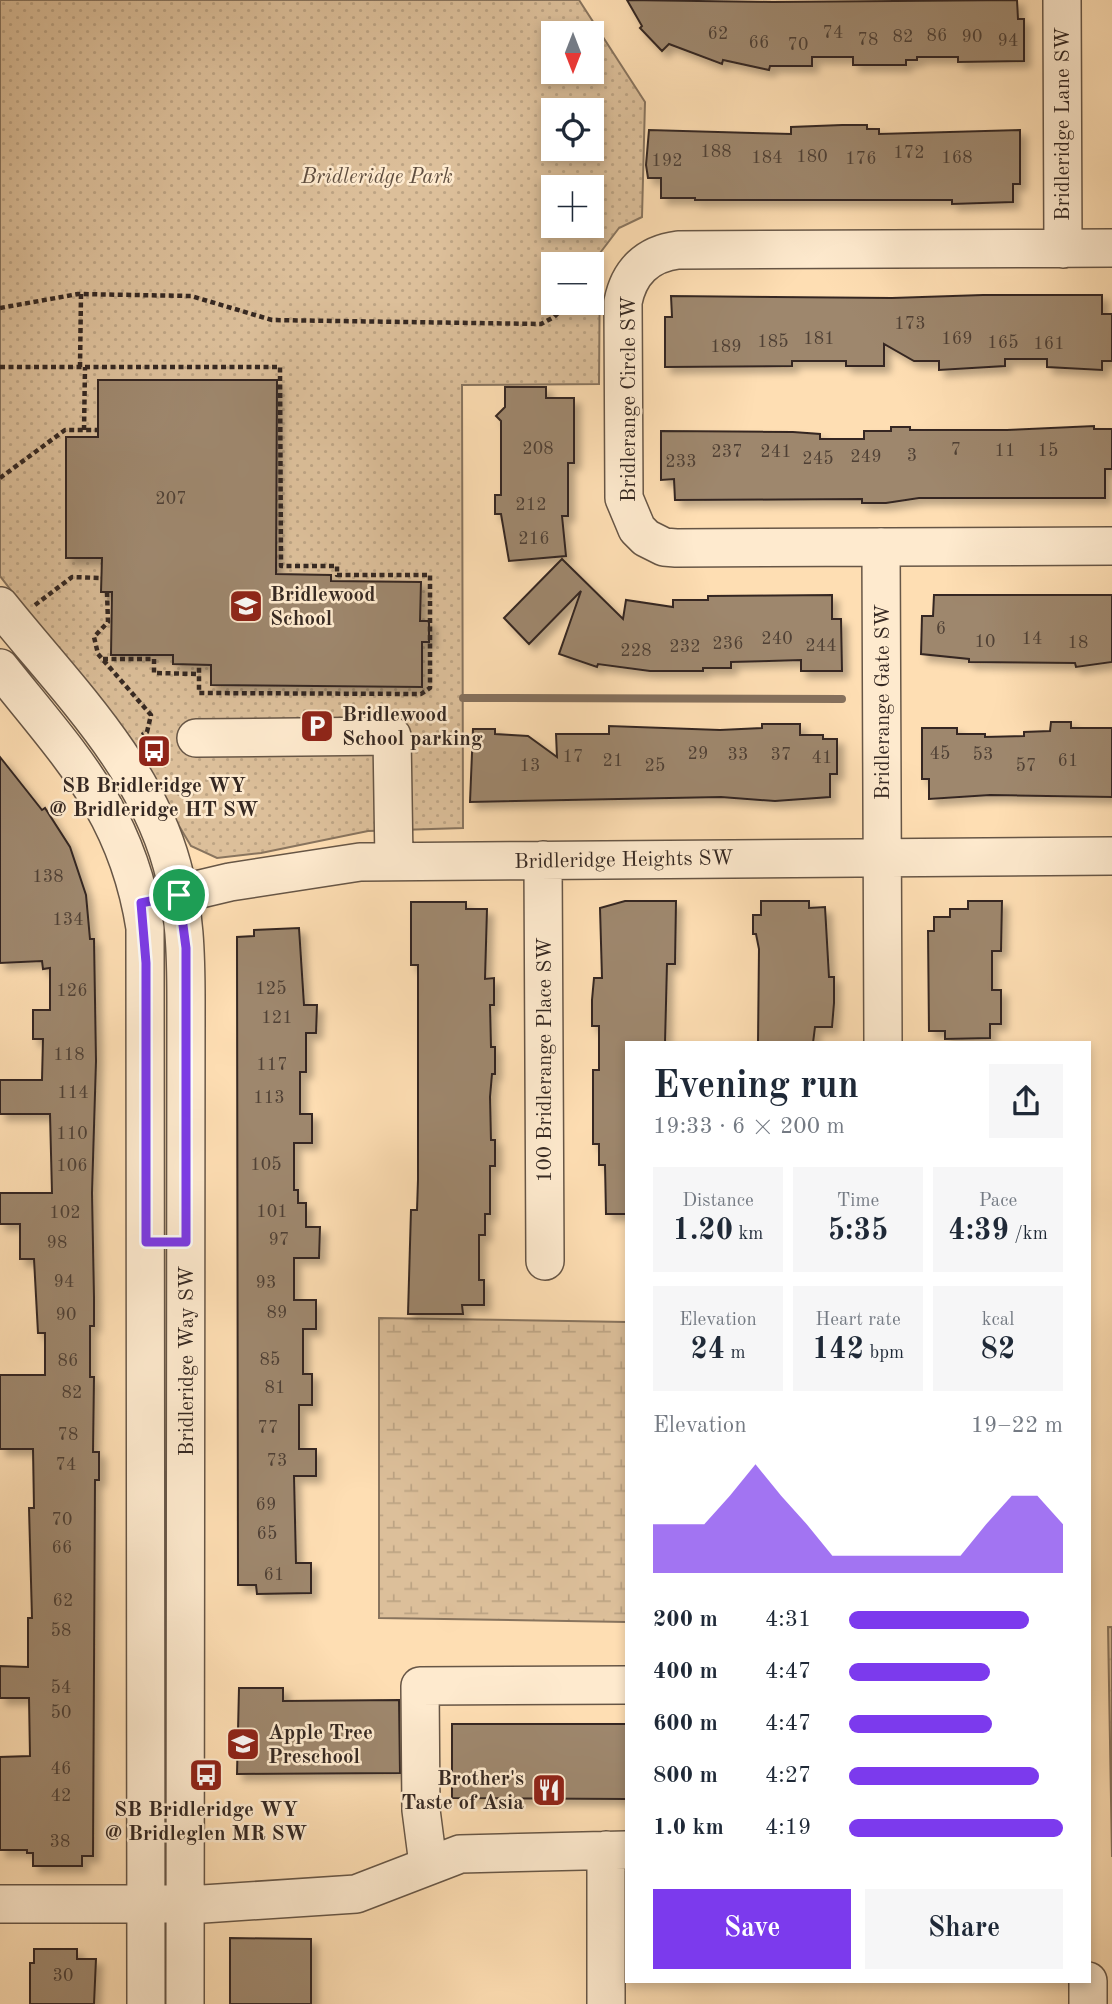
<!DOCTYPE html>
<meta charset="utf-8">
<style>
:root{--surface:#fff;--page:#f6f6f7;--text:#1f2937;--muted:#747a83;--accent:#7c3aed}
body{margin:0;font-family:"Old Standard TT",serif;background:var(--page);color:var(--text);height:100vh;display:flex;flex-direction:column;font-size:26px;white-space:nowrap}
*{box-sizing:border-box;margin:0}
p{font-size:23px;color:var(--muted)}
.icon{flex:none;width:38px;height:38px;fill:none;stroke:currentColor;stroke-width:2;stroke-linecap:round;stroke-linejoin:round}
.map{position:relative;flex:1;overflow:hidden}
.side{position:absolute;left:625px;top:1041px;width:466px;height:942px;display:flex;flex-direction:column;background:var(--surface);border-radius:0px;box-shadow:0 4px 10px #0003}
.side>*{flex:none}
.needle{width:46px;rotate:180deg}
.buttons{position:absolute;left:541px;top:21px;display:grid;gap:14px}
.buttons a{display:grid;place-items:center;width:63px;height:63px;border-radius:0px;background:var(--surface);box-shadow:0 4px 10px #0003;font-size:35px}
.pin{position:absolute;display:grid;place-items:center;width:60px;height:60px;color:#fff;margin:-30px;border:4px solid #fff;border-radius:50%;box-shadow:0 2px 7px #0007}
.round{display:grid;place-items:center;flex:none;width:74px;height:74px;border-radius:0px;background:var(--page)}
.headline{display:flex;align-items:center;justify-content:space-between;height:119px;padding:0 28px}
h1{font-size:38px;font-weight:800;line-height:52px}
.stats{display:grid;grid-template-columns:repeat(3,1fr);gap:10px;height:119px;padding:7px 28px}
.stats div{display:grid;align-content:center;border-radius:0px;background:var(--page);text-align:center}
.stats b{font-size:30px;font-weight:800}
.stats small{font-size:19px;font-weight:400}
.stats p{font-size:19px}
.chart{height:196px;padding:14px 28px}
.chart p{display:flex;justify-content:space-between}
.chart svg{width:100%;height:126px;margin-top:7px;fill:var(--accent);opacity:.7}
.button{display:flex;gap:14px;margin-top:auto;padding:14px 28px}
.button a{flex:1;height:80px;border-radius:0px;background:var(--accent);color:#fff;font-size:28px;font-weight:800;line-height:80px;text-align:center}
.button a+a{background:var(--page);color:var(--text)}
ul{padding:0 28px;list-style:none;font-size:23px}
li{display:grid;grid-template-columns:112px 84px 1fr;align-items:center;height:52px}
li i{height:18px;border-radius:9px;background:var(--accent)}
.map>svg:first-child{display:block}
</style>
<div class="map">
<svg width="1112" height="2004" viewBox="0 0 1112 2004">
<defs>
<pattern id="grass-dots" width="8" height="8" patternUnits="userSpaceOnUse" patternTransform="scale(1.75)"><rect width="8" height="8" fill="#dcbf9a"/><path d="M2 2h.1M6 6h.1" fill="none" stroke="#bda484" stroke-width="1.8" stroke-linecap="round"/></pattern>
<pattern id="forest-crowns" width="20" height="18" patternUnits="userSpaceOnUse" patternTransform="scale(1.75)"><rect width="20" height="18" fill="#dcbf9a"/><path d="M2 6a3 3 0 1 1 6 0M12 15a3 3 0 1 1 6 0" fill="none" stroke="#bda484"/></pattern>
<pattern id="wetland-marsh" width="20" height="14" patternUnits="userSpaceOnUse" patternTransform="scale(1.75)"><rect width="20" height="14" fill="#dcbf9a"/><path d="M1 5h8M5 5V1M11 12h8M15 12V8" fill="none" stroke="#bda484"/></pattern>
<filter id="shadow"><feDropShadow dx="6" dy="6" stdDeviation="3.5" flood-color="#0004"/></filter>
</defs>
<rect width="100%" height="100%" fill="#fedeb3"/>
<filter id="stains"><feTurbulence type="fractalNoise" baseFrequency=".00286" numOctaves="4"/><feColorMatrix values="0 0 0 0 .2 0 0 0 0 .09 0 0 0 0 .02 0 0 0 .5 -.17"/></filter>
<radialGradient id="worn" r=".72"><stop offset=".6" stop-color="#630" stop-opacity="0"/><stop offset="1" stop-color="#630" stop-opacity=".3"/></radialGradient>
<path fill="url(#grass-dots)" stroke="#88745e" stroke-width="2" fill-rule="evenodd" d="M0 0H579L645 102 642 217 619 228 600 253 599 384 462 385 463 828 368 831 261 853 217 858 191 846 129 742 0 576ZM553 33H592V72H553ZM553 110H592V149H553ZM553 187H592V226H553ZM553 264H592V303H553Z"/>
<path fill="url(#forest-crowns)" stroke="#88745e" stroke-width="2" d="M1108 1627H1112V1857Z"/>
<path fill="url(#wetland-marsh)" stroke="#88745e" stroke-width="2" d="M379 1318 626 1322V1622L379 1618Z"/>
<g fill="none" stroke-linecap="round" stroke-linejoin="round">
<path stroke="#85705c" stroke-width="8" d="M463 698 842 699"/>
</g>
<path fill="#9e876d" stroke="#352822" stroke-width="2" filter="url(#shadow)" d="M627 0 773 2 1017 0 1018 19H1024V61L958 62V57H917V60H906V65H853V57H812V66H770L769 70 723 60 722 64 669 44 662 51 640 28 642 26Z
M842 125H867V129H879V134L1020 130V184H1013V202L952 204V200H695V198H661V178H648L646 165 649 130 791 134V127Z
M983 295H1102V314H1112V361H1102V370L1047 367V359H1005V366L939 370V361H914L884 344V366H846V361H792V366L665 367V317H672L671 296 892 298Z
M98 380H277L276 574 331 575V581L421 582 420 621H429V642H422V687L211 685V665L173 664V655H111L112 592H101L102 558H66V437H98Z
M505 387H546V398H574V463H568V516H562L566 556 509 561 501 514H495V495H501V421L496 416 505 407Z
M1094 426V429H1112V469H1105V498H919L886 503H862V499L675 500 674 479 661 480V431L793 432 820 434V439H864V431H891V427H910V430H1007Z
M562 559 623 619 626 600 673 607V600H708V596L832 595V619H841L842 671H801V660L731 662V668H703V671H650L598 664 597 667 559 654 581 591 529 644 504 618Z
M934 595H1112V662L1076 667 1075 663 969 662V659L921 654 922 616H933Z
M1051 722H1071V728H1112V797L990 795 929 799V779H922V728H957V734H985V737L1024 736V732L1050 731Z
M762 724H800V735H823V739H837V774H830V797L775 801 721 797 470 802 473 729H495V734L528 736 557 757 556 734H609V726L720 730 762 728Z
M0 757 42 810 45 808 70 847 86 895 90 939H94L96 1061 92 1193 94 1297V1326H90V1377H94L93 1452H99V1480H95L93 1856H82V1866H33V1853H27V1850H0V1757L30 1756 29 1698H0V1666L28 1667V1618H32L29 1508H34L33 1449H0V1375H45V1333H38L34 1259H20V1224H0V1193H52L50 1114H0V1080H42L43 1039H33V1010H50V968L43 969 42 961 0 963Z
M625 901H676L675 964H667L665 1043H626V1214H606L605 1165H599V1144H593V1070H599V1026H592V1000L594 978H602L600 908Z
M761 901H809V908L825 907 829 977H834V1003L832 1027H815L813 1043H758L759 949 756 934H753V915H761Z
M968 901H1002L1001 951H992V990H1001V1024H990V1038L945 1039V1031H929L928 931H934V917H950V909H968Z
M411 902H466V909H487L485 979 494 978V1005H490L491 1047H495V1074H492L490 1097 491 1140H495V1166H490V1214H485V1235H479V1280H484V1305H462L463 1314H408L411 1210H417L418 1180V965H411Z
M299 928 304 1005H317L316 1033H306V1072H300V1114H312V1143H294V1190H298V1203H306V1227H320L319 1258H294V1300H316V1329H303V1374H312V1405H299V1449H316V1476H294L296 1563H311V1593L257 1594 256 1585H238L237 937 254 936V930Z
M239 1688H283V1701L399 1700 400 1773 237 1774Z
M452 1724H626V1799L452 1798Z
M230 1938 311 1939V2004H230Z
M34 1949H77V1959H96L94 2004H30V1963H34Z"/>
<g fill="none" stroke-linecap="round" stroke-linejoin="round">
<g stroke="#675646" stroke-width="40">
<path id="minor" d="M1062 0 1063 249
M1112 248 678 250C647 254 629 272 623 302L624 498 637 529 646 538 664 547 676 548 1112 546
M881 547 883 1043
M0 606C64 686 144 763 172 865 185 910 186 955 186 1001L185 2004
M0 668C70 756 127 812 145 928L146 2004
M196 738 392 736 394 861
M543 860 545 1261
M154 900 230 882 360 862 1112 856
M428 1864 421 1810 420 1686 626 1685
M0 1904H203L356 1894 460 1854 626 1850
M606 2004V1850
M1088 2004V1981"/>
</g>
<path stroke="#352822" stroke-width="4.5" stroke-dasharray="5 3.5" stroke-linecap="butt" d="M0 308 78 294 191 296 272 320 541 324 554 317 568 303
M0 367H280L281 566H337V575H430V688L421 694 199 693V665
M80 367 81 294
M84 430 85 367
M0 478 65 430H98
M107 592 108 622 94 637 98 654 151 715 147 732 142 735
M35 605 72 577 101 578
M103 659H154V673L199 674"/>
<use href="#minor" stroke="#feeace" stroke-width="37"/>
</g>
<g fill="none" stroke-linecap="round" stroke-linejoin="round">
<g stroke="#fff" stroke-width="14">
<path id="route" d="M179 895 186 948V1242H146V963L141 903Z"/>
</g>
<use href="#route" stroke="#7c3aed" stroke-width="9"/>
</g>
<defs>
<g id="school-square" transform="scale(1.75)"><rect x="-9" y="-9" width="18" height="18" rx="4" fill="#8f2418" stroke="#feeace"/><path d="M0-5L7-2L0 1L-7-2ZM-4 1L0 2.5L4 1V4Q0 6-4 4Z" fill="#fff"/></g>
<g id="parking-square" transform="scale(1.75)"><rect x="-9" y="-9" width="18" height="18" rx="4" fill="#8f2418" stroke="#feeace"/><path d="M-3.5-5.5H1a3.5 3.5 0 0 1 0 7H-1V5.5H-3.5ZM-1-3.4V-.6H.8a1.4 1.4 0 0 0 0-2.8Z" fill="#fff"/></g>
<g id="bus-square" transform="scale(1.75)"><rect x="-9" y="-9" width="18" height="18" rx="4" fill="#8f2418" stroke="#feeace"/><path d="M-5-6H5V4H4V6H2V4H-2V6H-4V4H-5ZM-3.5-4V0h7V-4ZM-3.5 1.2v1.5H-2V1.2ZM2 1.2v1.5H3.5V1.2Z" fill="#fff"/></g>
<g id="restaurant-square" transform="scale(1.75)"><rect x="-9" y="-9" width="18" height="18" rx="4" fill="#8f2418" stroke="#feeace"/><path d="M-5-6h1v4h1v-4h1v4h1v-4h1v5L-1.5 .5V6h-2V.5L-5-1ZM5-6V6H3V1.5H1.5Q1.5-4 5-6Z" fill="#fff"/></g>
</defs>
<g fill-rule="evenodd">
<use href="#school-square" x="246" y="606"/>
<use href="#parking-square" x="317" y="726"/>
<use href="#bus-square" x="154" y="751"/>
<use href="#school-square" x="243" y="1744"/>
<use href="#bus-square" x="206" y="1775"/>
<use href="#restaurant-square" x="549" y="1790"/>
</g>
<g text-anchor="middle" stroke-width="5" stroke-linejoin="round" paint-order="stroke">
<g font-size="18" fill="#4f4035">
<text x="833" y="38">74</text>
<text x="718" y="39">62</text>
<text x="937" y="41">86</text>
<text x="903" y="42">82</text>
<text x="972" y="42">90</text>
<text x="868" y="45">78</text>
<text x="1008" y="46">94</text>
<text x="759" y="48">66</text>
<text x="798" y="50">70</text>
<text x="716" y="157">188</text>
<text x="909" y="158">172</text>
<text x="812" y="162">180</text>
<text x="767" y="163">184</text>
<text x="957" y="163">168</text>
<text x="861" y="164">176</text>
<text x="667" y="166">192</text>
<text x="910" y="329">173</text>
<text x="819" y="344">181</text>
<text x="957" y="344">169</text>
<text x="773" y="347">185</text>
<text x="1003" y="348">165</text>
<text x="1049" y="349">161</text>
<text x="726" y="352">189</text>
<text x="538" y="454">208</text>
<text x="956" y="455">7</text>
<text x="1005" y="456">11</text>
<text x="1048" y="456">15</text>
<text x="727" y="457">237</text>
<text x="776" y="457">241</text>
<text x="912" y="461">3</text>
<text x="866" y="462">249</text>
<text x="818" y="464">245</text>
<text x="681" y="467">233</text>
<text x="171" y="504">207</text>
<text x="531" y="510">212</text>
<text x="534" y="544">216</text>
<text x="941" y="634">6</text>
<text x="777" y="644">240</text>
<text x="1032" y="644">14</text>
<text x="985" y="647">10</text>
<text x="1078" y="648">18</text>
<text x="728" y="649">236</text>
<text x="821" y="651">244</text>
<text x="685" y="652">232</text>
<text x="636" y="656">228</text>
<text x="698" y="759">29</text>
<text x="940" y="759">45</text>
<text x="738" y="760">33</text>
<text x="781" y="760">37</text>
<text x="983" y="760">53</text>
<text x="573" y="762">17</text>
<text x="822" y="763">41</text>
<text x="613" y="766">21</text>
<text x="1068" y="766">61</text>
<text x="530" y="771">13</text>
<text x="655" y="771">25</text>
<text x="1026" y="771">57</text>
<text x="48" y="882">138</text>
<text x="68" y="925">134</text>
<text x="271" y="994">125</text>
<text x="72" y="996">126</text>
<text x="277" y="1023">121</text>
<text x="69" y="1060">118</text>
<text x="272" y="1070">117</text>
<text x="73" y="1098">114</text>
<text x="269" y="1103">113</text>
<text x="72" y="1139">110</text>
<text x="266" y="1170">105</text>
<text x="72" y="1171">106</text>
<text x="272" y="1217">101</text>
<text x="65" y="1218">102</text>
<text x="279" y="1245">97</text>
<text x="57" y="1248">98</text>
<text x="64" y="1287">94</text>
<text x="266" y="1288">93</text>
<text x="277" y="1318">89</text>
<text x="66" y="1320">90</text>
<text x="270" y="1365">85</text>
<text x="68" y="1366">86</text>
<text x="275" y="1393">81</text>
<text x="72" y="1398">82</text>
<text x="268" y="1433">77</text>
<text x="68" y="1440">78</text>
<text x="277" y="1466">73</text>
<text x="66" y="1470">74</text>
<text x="266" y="1510">69</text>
<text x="62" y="1525">70</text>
<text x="267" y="1539">65</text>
<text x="62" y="1553">66</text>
<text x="274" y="1580">61</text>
<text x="63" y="1606">62</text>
<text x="61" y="1636">58</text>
<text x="61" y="1693">54</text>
<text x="61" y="1718">50</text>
<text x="61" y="1774">46</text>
<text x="61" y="1801">42</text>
<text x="60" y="1847">38</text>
<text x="63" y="1981">30</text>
</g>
<g font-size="21" fill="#352822" stroke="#feeace">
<text transform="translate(1062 124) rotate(-90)" y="7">Bridleridge Lane SW</text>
<text transform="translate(628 399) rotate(-90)" y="7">Bridlerange Circle SW</text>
<text transform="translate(882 702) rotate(-90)" y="7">Bridlerange Gate SW</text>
<text transform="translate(624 859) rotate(-1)" y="7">Bridleridge Heights SW</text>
<text transform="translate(544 1060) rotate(-90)" y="7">100 Bridlerange Place SW</text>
<text transform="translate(186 1361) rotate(-90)" y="7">Bridleridge Way SW</text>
</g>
<g font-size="21" font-style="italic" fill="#5f4e40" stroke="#feeace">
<text x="377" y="183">Bridleridge Park</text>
</g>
<g font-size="21" font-weight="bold" fill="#352822" stroke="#feeace" text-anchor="start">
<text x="270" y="601">Bridlewood<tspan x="270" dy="24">School</tspan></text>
<text x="342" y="721">Bridlewood<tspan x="342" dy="24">School parking</tspan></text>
<text x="154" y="792" text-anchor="middle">SB Bridleridge WY<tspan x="154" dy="24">@ Bridleridge HT SW</tspan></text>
<text x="268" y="1739">Apple Tree<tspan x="268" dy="24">Preschool</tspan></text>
<text x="524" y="1785" text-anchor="end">Brother's<tspan x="524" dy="24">Taste of Asia</tspan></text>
<text x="206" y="1816" text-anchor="middle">SB Bridleridge WY<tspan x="206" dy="24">@ Bridleglen MR SW</tspan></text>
</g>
</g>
<rect width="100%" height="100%" filter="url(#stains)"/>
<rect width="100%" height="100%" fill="url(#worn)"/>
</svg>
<div class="buttons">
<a><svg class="needle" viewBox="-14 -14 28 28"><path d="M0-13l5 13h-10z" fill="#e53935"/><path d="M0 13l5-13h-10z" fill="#747a83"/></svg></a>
<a><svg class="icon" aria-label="locate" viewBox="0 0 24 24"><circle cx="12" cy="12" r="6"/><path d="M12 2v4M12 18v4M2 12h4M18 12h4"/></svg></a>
<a>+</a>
<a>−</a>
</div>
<div class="pin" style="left:179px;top:895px;background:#1e9e55"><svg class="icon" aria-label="arrive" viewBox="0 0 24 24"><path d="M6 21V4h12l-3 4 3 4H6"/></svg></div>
<section class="side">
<div class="headline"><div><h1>Evening run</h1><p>19:33 · 6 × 200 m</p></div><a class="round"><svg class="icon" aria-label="share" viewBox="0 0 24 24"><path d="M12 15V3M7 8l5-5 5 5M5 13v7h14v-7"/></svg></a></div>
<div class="stats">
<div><p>Distance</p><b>1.20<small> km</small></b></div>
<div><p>Time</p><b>5:35</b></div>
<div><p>Pace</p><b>4:39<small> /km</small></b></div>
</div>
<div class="stats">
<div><p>Elevation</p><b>24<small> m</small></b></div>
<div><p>Heart rate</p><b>142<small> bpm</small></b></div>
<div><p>kcal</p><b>82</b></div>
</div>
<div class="chart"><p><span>Elevation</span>19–22 m</p>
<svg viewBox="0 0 160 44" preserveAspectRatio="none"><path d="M0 44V27L10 27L20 27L30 17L40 6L50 17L60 27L70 38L80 38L90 38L100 38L110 38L120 38L130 27L140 17L150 17L160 27V44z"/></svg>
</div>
<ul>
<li><b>200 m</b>4:31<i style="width:84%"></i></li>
<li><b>400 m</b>4:47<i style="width:66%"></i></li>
<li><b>600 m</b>4:47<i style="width:67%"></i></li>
<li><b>800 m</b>4:27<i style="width:89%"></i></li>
<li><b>1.0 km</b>4:19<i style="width:100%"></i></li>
</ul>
<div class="button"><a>Save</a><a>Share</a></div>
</section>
</div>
